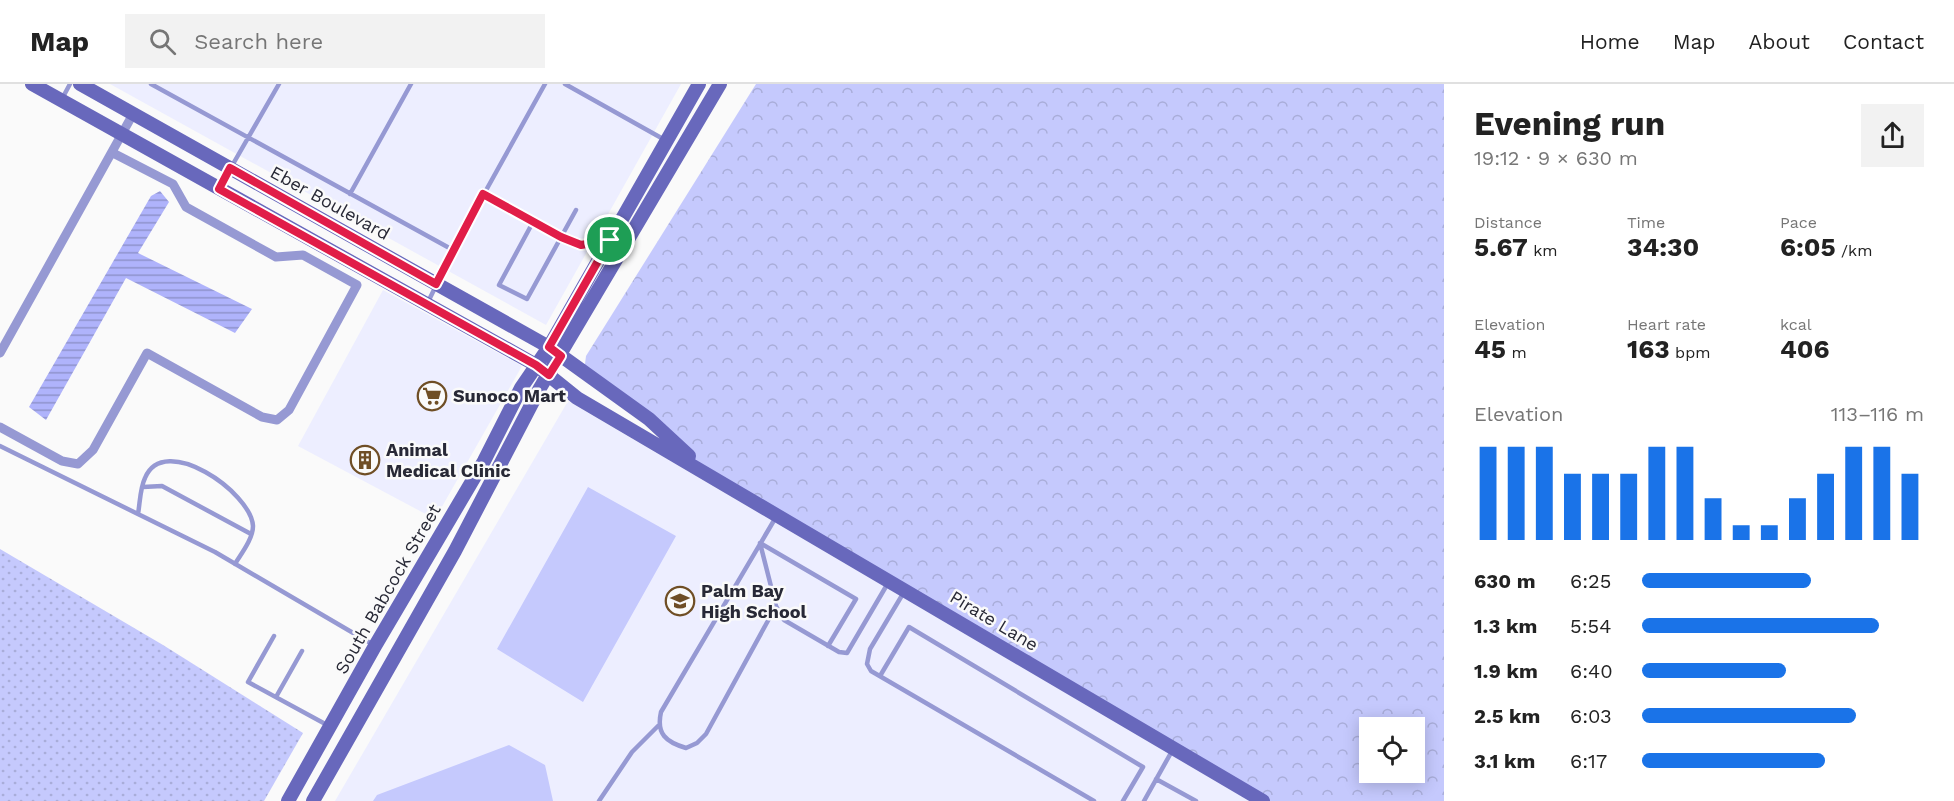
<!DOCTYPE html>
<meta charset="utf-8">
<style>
:root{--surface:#fff;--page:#f2f2f2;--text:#222;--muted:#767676;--line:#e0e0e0;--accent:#1a73e8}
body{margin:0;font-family:"Work Sans",sans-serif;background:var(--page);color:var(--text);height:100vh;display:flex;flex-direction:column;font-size:22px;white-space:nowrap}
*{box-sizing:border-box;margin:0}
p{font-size:20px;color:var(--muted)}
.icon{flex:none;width:33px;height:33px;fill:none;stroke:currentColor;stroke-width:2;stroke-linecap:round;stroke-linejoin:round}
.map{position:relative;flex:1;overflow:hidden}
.sheet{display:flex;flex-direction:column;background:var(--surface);width:510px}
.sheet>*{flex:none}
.buttons{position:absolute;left:1359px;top:633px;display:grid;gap:12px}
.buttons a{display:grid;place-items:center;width:66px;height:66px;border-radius:0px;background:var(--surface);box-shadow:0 3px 15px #0003;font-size:30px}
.pin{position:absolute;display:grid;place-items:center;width:51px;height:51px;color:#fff;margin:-26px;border:3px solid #fff;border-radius:50%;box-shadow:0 2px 6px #0007}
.round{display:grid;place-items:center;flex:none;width:63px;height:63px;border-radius:0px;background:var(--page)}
.overview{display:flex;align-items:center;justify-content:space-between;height:102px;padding:0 30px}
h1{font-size:33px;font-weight:700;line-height:45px}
.stats{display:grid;grid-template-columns:repeat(3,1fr);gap:9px;height:102px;padding:6px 30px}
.stats div{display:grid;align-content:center}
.stats b{font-size:26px;font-weight:700}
.stats small{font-size:16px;font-weight:400}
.stats p{font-size:16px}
.chart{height:168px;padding:12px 30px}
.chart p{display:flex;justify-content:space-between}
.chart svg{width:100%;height:108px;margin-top:6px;stroke:var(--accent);stroke-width:6}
ul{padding:0 30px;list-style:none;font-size:20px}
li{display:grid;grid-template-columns:96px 72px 1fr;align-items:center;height:45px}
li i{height:15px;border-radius:8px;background:var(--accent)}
header{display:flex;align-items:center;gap:36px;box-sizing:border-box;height:84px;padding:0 30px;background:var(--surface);border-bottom:2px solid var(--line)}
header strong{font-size:28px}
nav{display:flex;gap:33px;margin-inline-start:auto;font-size:21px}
.search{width:420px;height:54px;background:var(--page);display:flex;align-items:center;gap:15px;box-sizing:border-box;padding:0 21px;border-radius:0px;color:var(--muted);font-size:22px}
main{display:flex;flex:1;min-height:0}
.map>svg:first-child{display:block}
</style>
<header>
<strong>Map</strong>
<div class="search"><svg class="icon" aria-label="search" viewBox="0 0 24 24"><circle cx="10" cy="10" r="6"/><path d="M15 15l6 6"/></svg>Search here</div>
<nav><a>Home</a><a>Map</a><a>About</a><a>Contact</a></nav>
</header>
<main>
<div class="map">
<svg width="1444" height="717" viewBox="0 0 1444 717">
<defs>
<pattern id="grass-dots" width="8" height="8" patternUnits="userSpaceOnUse" patternTransform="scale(1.5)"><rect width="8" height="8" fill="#c5c9fd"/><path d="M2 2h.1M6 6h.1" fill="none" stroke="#a9add9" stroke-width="1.8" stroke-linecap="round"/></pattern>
<pattern id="forest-crowns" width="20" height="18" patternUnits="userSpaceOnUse" patternTransform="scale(1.5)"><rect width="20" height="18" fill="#c5c9fd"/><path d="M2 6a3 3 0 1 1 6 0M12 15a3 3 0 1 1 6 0" fill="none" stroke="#a9add9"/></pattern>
<pattern id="water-rules" width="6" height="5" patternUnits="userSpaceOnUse" patternTransform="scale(1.5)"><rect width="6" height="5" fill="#afb3fb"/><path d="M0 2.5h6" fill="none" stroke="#8e92cc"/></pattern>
</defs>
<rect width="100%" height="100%" fill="#fafafa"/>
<path fill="#edeeff" d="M110 0H681L546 241Z
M383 206 522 282 435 435 298 362Z
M568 317 1250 717H335Z"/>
<path fill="url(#grass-dots)" d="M0 465 163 561 303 649 264 717H0Z"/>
<path fill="url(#forest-crowns)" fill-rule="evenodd" d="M756 0H1444V717H1264L706 388 584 288 586 272ZM1370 644H1414V688H1370Z"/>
<path fill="#c5c9fd" d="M588 403 676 452 583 618 497 565Z
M509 661 545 681 553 717H373L377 711Z"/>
<path fill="url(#water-rules)" d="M160 107 169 118 138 169 252 225 235 249 126 194 46 336 29 323 151 112Z"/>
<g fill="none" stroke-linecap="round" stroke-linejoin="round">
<path stroke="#9699d3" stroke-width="4.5" d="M151 0 453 166
M565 0 665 56
M63 13 70 0
M221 101 279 0
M350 110 411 0
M483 110 561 153 581 161 606 157
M533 138 499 201 527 215 576 126
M428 218 459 155 545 0
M0 362 215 468 372 560
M143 403 162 402 251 450
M138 430C140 419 140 404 145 394 164 348 251 408 253 442 253 455 241 470 235 480
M760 459 776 522 784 536 839 568 847 569 888 499
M760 459 856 515 828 562
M904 508 870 565 867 580 871 587 1094 717
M776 522 706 650 697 659 686 664C666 658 656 650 661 628L776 433
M274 552 248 598 329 642
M880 592 909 543 1143 683 1123 717
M276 613 302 567
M1156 695 1196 717
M599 717 632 668 658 642
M1144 717 1172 667"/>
<path stroke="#9699d3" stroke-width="9" d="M0 269 133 30
M0 343 62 377 78 380 93 366 147 269 262 333 277 336 289 326 357 201 303 171 276 173 186 123 173 100 113 69"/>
<path stroke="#6868bc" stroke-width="14" d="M32 0 536 281 577 314 1263 717
M80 0 549 263 649 335 689 372
M288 717 375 562 484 377 521 304 549 263 699 0
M313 717 455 467 540 304 720 0"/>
</g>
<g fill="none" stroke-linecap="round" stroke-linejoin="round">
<g stroke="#fff" stroke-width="12">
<path id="route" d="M230 84 436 200 483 110 561 153 581 161 610 156 549 263 561 272 549 291 536 281 219 105Z"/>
</g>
<use href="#route" stroke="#e11d48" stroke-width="8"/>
</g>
<defs>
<g id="supermarket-ring" transform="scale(1.5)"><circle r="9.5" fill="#fafafa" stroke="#6f4e25" stroke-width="1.5"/><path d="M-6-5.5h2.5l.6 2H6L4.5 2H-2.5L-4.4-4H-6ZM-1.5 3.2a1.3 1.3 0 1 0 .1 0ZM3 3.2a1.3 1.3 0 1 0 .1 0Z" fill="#6f4e25"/></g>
<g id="building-ring" transform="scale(1.5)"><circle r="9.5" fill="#fafafa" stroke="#6f4e25" stroke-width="1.5"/><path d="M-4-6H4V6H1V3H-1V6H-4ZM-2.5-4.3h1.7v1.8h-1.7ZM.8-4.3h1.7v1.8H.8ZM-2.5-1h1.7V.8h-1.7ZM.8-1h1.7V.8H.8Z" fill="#6f4e25"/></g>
<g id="school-ring" transform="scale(1.5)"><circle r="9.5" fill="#fafafa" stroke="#6f4e25" stroke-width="1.5"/><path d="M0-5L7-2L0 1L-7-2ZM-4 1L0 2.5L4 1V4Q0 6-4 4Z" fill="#6f4e25"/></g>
</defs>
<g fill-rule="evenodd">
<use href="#supermarket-ring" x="432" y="312"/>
<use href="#building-ring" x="365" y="376"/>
<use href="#school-ring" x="680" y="517"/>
</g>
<g text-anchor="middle" stroke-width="5" stroke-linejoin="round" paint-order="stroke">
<g font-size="18" fill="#282936" stroke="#fafafa">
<text transform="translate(330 119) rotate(29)" y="6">Eber Boulevard</text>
<text transform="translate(388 505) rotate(-60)" y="6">South Babcock Street</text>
<text transform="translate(994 537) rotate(31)" y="6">Pirate Lane</text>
</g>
<g font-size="18" font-weight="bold" fill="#282936" stroke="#fafafa" text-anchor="start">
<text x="453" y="318">Sunoco Mart</text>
<text x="386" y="372">Animal<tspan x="386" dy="21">Medical Clinic</tspan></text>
<text x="701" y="513">Palm Bay<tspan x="701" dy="21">High School</tspan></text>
</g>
</g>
</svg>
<div class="buttons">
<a><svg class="icon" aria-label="locate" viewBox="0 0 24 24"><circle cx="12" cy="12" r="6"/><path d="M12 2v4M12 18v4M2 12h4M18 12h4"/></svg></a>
</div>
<div class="pin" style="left:610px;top:156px;background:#1e9e55"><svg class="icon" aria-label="arrive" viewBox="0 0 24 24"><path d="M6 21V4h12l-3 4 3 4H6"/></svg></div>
</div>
<section class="sheet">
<div class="overview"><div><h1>Evening run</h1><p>19:12 · 9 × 630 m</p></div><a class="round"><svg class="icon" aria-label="share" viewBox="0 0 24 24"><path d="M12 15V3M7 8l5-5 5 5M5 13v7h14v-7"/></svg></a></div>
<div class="stats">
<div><p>Distance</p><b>5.67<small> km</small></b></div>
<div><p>Time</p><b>34:30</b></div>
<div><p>Pace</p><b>6:05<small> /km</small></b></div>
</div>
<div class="stats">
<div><p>Elevation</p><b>45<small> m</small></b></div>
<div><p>Heart rate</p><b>163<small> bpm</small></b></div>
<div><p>kcal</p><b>406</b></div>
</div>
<div class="chart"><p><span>Elevation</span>113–116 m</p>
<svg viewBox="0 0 160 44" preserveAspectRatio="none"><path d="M5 44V6M15 44V6M25 44V6M35 44V17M45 44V17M55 44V17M65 44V6M75 44V6M85 44V27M95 44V38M105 44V38M115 44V27M125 44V17M135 44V6M145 44V6M155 44V17"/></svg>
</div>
<ul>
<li><b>630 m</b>6:25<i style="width:60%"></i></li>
<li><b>1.3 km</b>5:54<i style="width:84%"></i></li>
<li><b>1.9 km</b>6:40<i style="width:51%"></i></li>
<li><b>2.5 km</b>6:03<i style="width:76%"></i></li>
<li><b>3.1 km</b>6:17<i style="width:65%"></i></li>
</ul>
</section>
</main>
